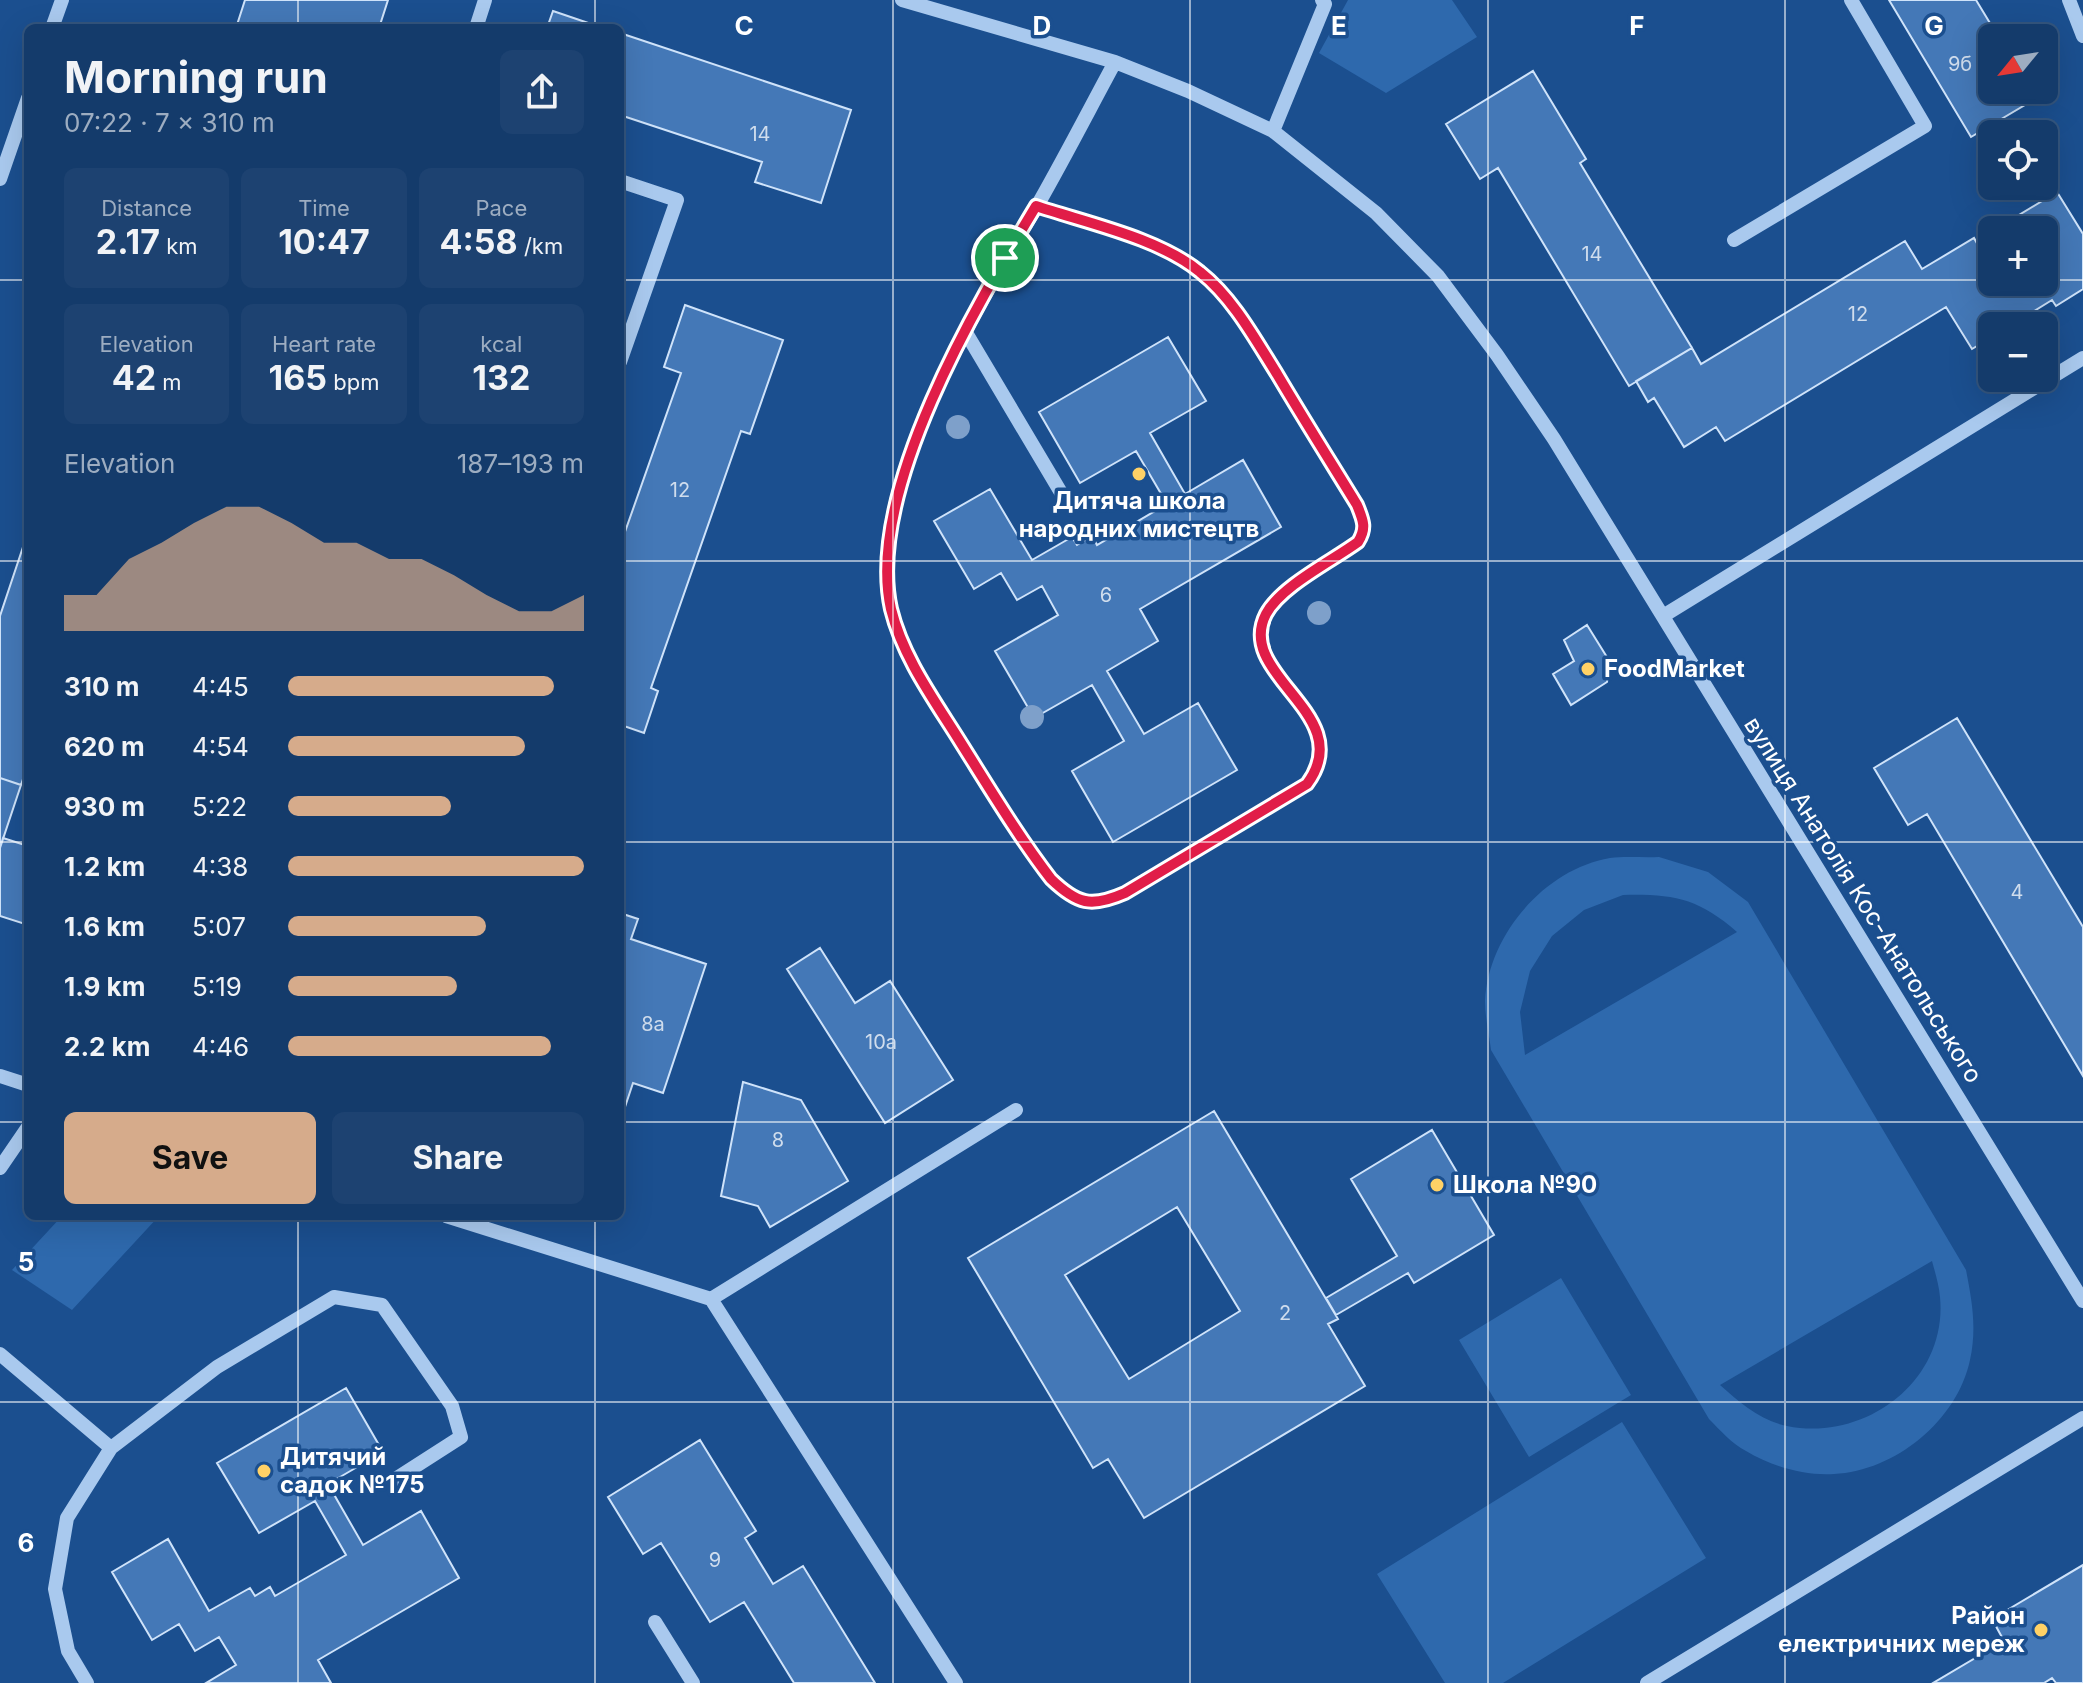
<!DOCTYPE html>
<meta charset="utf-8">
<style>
:root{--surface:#143b6b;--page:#1d4271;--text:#f1f3f6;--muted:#9dadc1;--line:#33557e;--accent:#d6ab8b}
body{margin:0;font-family:Inter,sans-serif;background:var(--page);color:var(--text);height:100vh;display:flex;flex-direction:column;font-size:30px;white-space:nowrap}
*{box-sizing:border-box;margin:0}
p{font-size:26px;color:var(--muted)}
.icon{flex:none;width:44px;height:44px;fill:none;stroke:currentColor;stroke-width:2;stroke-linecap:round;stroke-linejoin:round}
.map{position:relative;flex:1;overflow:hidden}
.details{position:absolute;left:24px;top:24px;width:600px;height:1196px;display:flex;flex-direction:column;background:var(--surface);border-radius:12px;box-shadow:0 8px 32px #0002,0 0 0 2px var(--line)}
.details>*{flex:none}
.needle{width:52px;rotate:240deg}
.fabs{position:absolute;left:1978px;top:24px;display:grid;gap:16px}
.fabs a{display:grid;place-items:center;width:80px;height:80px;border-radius:12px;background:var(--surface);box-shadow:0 8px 32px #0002,0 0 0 2px var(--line);font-size:40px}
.pin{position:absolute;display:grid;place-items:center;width:68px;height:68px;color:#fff;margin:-34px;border:4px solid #fff;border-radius:50%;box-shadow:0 2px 8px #0007}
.round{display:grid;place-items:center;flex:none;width:84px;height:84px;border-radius:12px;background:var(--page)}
.summary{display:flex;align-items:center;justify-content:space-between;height:136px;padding:0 40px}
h1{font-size:44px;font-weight:700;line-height:60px}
.metrics{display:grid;grid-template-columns:repeat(3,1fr);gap:12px;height:136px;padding:8px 40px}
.metrics div{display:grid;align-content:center;border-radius:12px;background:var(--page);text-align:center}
.metrics b{font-size:34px;font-weight:700}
.metrics small{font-size:22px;font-weight:400}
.metrics p{font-size:22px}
.chart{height:224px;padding:16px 40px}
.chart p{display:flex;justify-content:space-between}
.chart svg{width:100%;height:144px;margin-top:8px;fill:var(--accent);opacity:.7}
.button{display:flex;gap:16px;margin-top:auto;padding:16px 40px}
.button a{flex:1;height:92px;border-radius:12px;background:var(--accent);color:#111;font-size:32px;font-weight:700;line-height:92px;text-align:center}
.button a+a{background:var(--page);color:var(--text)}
ul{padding:0 40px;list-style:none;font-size:26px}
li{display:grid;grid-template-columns:128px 96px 1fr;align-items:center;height:60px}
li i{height:20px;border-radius:10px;background:var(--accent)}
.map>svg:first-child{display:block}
</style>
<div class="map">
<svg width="2083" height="1683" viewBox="0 0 2083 1683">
<rect width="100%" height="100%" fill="#1b4f8f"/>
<path fill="#2e69ad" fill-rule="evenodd" d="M1348 0H1452L1477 37 1386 93 1319 53Z
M1659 857 1708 872 1748 902 1966 1270C1972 1301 1977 1328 1970 1360 1957 1421 1895 1471 1834 1474 1804 1476 1771 1466 1746 1451 1732 1444 1720 1430 1709 1419L1491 1050C1489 1034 1485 1017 1485 1001 1488 935 1545 869 1610 858 1626 856 1644 858 1659 857ZM1623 895C1673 894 1698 898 1737 932L1525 1055 1520 1012 1530 971 1552 936 1584 910ZM1932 1261C1935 1272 1939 1285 1940 1297 1948 1381 1865 1442 1787 1426 1761 1421 1739 1402 1720 1385Z
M62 1216H159L72 1310 12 1270Z
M1561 1278 1631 1395 1529 1457 1459 1340Z
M1622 1422 1706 1558 1503 1683H1445L1377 1574Z"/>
<path fill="#4478b7" stroke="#cfe3fa" stroke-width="2" fill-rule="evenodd" d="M245 0H388L379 28H236Z
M1889 0H1976L1999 38H1992V90H2030L2035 99 1971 137Z
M553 11 603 28H547Z
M620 33 851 110 821 203 755 182 762 162 620 115Z
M1533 71 1586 159 1580 163 1692 348 1629 386 1498 168 1480 179 1446 124Z
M2057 192 2083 234V289L2056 306 2052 300 2010 326H1992V337L1972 349 1946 307 1725 441 1716 427 1684 447 1654 398 1648 402 1636 381 1692 348 1701 364 1905 241 1922 269 1974 238 1983 254 1992 248V282H2044V230H1994Z
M685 305 783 340 750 434 741 431 651 688 658 691 644 733 624 726 620 737V546L681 373 664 367Z
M1168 337 1206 401 1150 433 1185 494 1243 460 1281 527 1140 609 1158 641 1107 671 1144 734 1198 703 1237 770 1113 842 1072 771 1124 741 1092 685 1034 718 995 651 1058 615 1042 586 1017 600 1001 573 974 589 934 521 990 489 1032 560 1072 537 1077 545 1092 536 1097 545 1167 504 1136 451 1080 483 1039 412Z
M28 532V764L21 785 0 778V616Z
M1587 625 1610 662 1607 682 1571 705 1553 674 1574 661 1564 640Z
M1957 718 2083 927V1076L1927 814 1908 825 1874 768Z
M0 778 21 785 0 848Z
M3 838 28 846V925L0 916V848Z
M620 913 638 919 631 939 706 964 663 1093 633 1083 620 1122Z
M820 948 855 1003 890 981 953 1080 885 1123 787 969Z
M743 1082 801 1100 848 1181 770 1227 758 1206 721 1196Z
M1214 1111 1338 1319 1328 1324 1365 1386 1144 1518 1108 1459 1093 1468 968 1258ZM1177 1207 1240 1311 1129 1379 1065 1275Z
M1432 1130 1494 1235 1414 1283 1408 1273 1336 1315 1326 1298 1397 1256 1351 1179Z
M346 1388 383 1452 328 1484 363 1545 421 1511 459 1578 318 1660 331 1683H206L236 1665 219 1637 195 1651 179 1624 152 1640 112 1572 168 1539 209 1611 250 1588 255 1596 270 1587 275 1596 346 1555 315 1501 259 1533 217 1463Z
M700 1440 756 1531 745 1538 773 1584 803 1566 875 1683H794L744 1602 710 1622 661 1543 643 1554 608 1497Z
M2083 1565V1683H2056L2052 1678 2044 1683H1933L2004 1641 1992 1619Z"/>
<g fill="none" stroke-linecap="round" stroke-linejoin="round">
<path stroke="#a9c9ee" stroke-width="14" d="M902 0 1115 62 1188 91 1273 131 1376 213 1438 276 1497 355 1554 439 2083 1301
M2069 0 2083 36
M52 28 62 0
M476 28 485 0
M1273 131 1325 4 1322 0
M0 179 28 98
M620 181 677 200 620 362
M1036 206C1087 223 1158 238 1200 272 1233 299 1255 339 1277 375 1303 418 1330 461 1357 505 1363 520 1367 528 1358 542 1332 561 1281 586 1266 614 1234 675 1359 714 1307 784L1125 893C1092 908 1077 904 1051 879 1018 836 990 789 961 743 935 701 903 658 891 609 864 489 978 306 1037 206 1064 159 1089 110 1115 62
M1734 240 1925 126 1851 0
M965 331 1066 501
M1663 616 2083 358
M0 1076 28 1085
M0 1168 28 1127
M446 1216 711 1299 956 1683
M711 1299 1016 1110
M0 1354 111 1448 67 1518 55 1589 68 1651 87 1683
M111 1448 217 1367 334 1297 382 1305 452 1406 461 1437 394 1480
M655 1622 693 1683
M1647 1683 2083 1418"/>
</g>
<g fill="#7ea0ca">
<circle cx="958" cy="427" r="12"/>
<circle cx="1319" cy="613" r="12"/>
<circle cx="1032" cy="717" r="12"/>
</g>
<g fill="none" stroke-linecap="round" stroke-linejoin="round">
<g stroke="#fff" stroke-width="16">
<path id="route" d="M1036 206C1087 223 1159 238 1200 272 1233 298 1255 339 1277 374 1303 418 1330 461 1357 505 1363 520 1367 528 1358 542 1332 561 1281 586 1266 614 1234 676 1359 714 1307 784L1125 893C1091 908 1077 904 1051 879 1018 836 990 789 961 743 935 701 903 658 891 609 865 492 977 304 1036 206Z"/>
</g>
<use href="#route" stroke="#e11d48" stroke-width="10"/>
</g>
<path fill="none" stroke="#fff" stroke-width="2" stroke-opacity="0.55" d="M298 0V28M595 0V28M893 0V1683M1190 0V1683M1488 0V1683M1785 0V1683M0 280H28M620 280H1992M2044 280H2083M0 561H28M620 561H2083M0 842H28M620 842H2083M0 1122H28M620 1122H2083M298 1216V1683M595 1216V1683M0 1402H2083"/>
<g fill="#ffd166" stroke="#1b4f8f" stroke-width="3">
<circle cx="1139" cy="474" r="8"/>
<circle cx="1588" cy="669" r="8"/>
<circle cx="1437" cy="1185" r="8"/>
<circle cx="264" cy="1471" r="8"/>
<circle cx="2041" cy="1630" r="8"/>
</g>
<g text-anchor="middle" stroke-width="7" stroke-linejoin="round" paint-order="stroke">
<g font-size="20" fill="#d0dded">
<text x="1960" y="71">9б</text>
<text x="760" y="141">14</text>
<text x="1592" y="261">14</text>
<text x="1858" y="321">12</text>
<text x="680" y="497">12</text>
<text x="1106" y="602">6</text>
<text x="2017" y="899">4</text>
<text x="653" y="1031">8а</text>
<text x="881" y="1049">10а</text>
<text x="778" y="1147">8</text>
<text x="1285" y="1320">2</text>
<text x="715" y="1567">9</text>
</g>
<g font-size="24" font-weight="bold" fill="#fff" stroke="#1b4f8f" text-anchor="start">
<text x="1139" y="509" text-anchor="middle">Дитяча школа<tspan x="1139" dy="28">народних мистецтв</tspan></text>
<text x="1604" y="677">FoodMarket</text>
<text x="1453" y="1193">Школа №90</text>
<text x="280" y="1465">Дитячий<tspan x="280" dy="28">садок №175</tspan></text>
<text x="2025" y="1624" text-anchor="end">Район<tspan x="2025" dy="28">електричних мереж</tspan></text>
</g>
<g font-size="24" fill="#fff" stroke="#1b4f8f">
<text transform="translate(1863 900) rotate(58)" y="8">вулиця Анатолія Кос-Анатольського</text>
</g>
</g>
<g font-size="26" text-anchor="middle" font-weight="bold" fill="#fff" stroke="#1b4f8f" stroke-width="7" stroke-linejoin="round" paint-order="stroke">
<text x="744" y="35">C</text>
<text x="1042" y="35">D</text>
<text x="1339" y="35">E</text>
<text x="1637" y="35">F</text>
<text x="1934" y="35">G</text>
<text x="26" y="1271">5</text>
<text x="26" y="1552">6</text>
</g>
</svg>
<div class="fabs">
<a><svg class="needle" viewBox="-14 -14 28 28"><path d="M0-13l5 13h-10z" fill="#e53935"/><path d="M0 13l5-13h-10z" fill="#9dadc1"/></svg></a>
<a><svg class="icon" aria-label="locate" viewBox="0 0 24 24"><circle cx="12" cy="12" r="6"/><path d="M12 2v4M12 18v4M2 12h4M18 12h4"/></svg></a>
<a>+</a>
<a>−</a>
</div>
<div class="pin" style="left:1005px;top:258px;background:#1e9e55"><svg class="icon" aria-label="arrive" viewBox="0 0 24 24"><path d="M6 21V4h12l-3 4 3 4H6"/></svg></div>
<section class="details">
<div class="summary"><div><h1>Morning run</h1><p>07:22 · 7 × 310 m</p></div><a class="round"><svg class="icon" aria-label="share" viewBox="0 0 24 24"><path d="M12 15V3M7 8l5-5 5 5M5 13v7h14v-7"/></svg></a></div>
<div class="metrics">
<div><p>Distance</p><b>2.17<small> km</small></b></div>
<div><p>Time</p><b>10:47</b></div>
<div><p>Pace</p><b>4:58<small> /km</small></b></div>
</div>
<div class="metrics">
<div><p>Elevation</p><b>42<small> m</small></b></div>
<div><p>Heart rate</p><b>165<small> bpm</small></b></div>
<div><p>kcal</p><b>132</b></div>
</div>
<div class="chart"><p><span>Elevation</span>187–193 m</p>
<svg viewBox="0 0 160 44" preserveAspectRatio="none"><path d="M0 44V33L10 33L20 22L30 17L40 11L50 6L60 6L70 11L80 17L90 17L100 22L110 22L120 27L130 33L140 38L150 38L160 33V44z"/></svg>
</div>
<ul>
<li><b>310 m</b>4:45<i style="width:90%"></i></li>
<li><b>620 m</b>4:54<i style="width:80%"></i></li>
<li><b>930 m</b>5:22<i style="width:55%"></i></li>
<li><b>1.2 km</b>4:38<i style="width:100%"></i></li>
<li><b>1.6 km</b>5:07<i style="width:67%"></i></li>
<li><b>1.9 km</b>5:19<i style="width:57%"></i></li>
<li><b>2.2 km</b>4:46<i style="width:89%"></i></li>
</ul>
<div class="button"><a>Save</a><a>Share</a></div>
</section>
</div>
